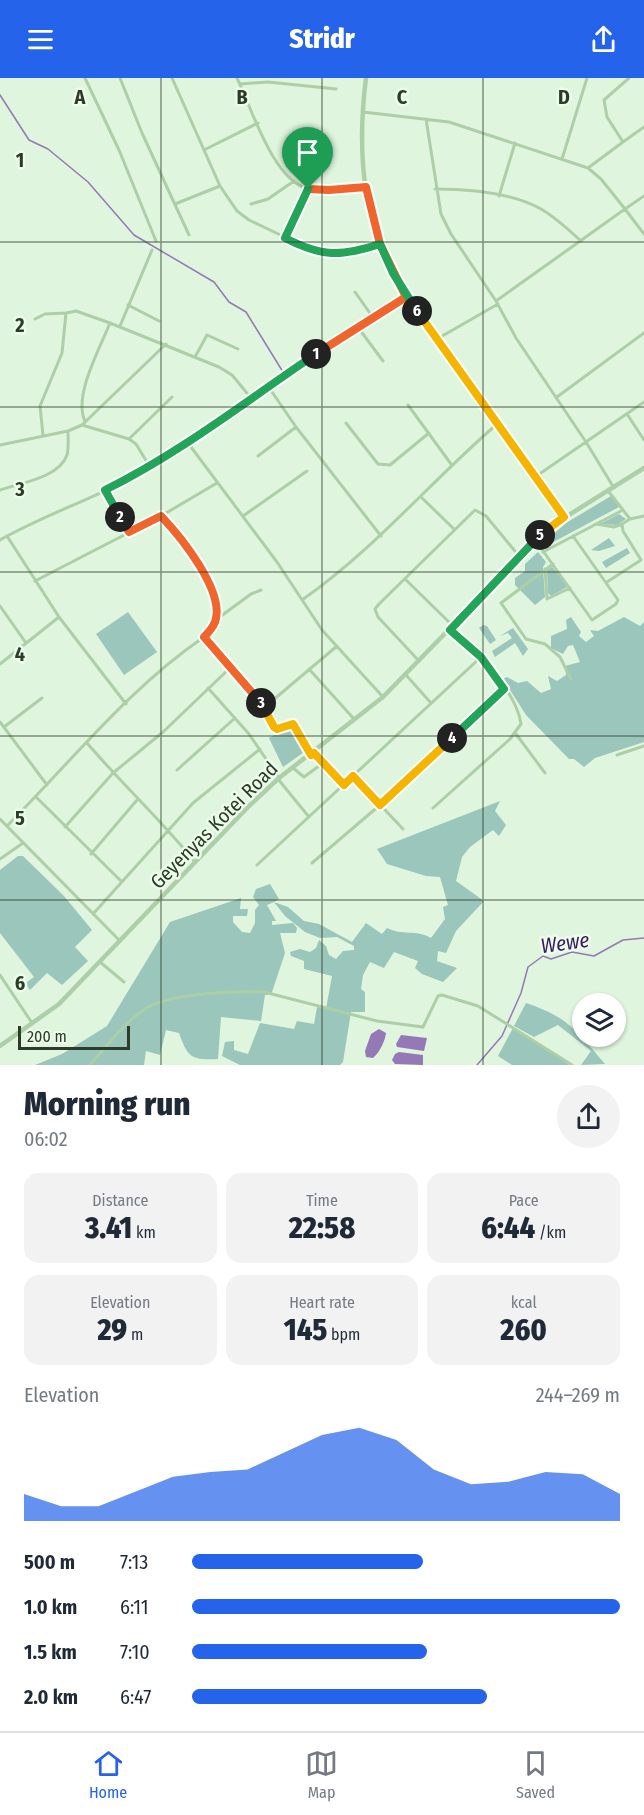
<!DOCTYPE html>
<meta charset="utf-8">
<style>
:root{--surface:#fff;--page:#f2f2f3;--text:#1f2937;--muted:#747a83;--line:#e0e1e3;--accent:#2563eb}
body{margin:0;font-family:"Fira Sans Condensed",sans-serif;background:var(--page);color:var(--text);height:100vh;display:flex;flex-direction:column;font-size:22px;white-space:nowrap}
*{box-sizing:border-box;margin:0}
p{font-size:20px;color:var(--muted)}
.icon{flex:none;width:33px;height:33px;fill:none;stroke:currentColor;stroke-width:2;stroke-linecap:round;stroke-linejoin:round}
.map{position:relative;height:987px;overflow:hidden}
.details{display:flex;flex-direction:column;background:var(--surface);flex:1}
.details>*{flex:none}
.buttons{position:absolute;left:572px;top:915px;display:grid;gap:12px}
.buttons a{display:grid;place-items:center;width:54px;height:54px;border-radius:50%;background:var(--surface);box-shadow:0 2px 4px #0004;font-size:30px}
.scale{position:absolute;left:18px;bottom:15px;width:112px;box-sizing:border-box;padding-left:6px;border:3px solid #2d3b28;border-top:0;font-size:16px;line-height:21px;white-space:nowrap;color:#2d3b28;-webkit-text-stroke:4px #ebfcea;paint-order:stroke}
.pin{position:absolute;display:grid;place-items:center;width:51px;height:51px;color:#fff;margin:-62px -26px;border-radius:50% 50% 50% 0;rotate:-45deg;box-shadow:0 0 6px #0007}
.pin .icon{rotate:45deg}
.km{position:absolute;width:30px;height:30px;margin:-15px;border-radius:50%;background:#222;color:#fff;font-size:16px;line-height:30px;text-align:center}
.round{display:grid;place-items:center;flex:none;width:63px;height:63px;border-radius:32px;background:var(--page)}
.summary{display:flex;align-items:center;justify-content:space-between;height:102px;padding:0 24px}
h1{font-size:33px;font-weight:800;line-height:45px}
.metrics{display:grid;grid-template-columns:repeat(3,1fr);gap:9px;height:102px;padding:6px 24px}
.metrics div{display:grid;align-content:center;border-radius:15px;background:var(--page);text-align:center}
.metrics b{font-size:30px;font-weight:800}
.metrics small{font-size:16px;font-weight:400}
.metrics p{font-size:16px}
.chart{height:168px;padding:12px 24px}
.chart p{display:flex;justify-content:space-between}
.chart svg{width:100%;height:108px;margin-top:6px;fill:var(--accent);opacity:.7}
ul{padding:0 24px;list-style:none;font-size:20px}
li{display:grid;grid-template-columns:96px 72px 1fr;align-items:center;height:45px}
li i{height:15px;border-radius:8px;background:var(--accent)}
header{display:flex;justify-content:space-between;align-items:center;height:78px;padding:0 24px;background:var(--accent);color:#fff;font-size:27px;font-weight:800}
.dock{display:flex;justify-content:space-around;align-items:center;height:84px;border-top:2px solid var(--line);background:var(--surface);font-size:16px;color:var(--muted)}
.dock a{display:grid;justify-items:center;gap:3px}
.dock .current{color:var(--accent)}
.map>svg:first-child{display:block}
</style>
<header><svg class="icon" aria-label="menu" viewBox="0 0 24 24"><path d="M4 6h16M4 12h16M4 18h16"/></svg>Stridr<svg class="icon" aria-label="share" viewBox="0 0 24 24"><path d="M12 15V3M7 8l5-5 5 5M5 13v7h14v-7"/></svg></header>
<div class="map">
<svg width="644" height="987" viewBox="0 0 644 987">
<rect width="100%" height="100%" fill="#dff5dd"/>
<path fill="#9bc6bb" d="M611 418 619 429 544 469 541 467 566 445Z
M619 436 626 441 617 447 600 446Z
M609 460 615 468 599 473 591 472Z
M627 470 630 475 606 490 602 484Z
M538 474 546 484 543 489 545 519 535 527 515 507V500L525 493V486Z
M552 489 561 498 567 509 551 518 548 515 547 492Z
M128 534 157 574 124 597 96 556Z
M571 539 581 554 579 558 586 564 594 558 590 552 598 553 624 539 640 548 644 544V664L595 680 584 689 574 681H569L526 637 503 601 507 599 518 605 527 603 541 615 551 611 548 598 557 603 566 597 565 588 580 584 573 567 568 568 563 576 551 570V558L567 551 566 542Z
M483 547 487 548 496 562 490 566 479 550Z
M513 550 528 571 523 578 515 565 495 579 492 573 512 560 508 555 500 558Z
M292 647 307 672 283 689 269 660Z
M500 723 495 733 506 747 499 758 493 752 470 769 462 779 456 803 484 823 456 853 446 875 438 873 437 883 457 890 443 904 422 896 415 890 418 883 394 874 384 890 370 884 363 897 361 911 365 914V934H351L343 984 340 987H240L222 978 225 964 234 963V972L248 976 260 945 294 951 297 943 314 946 317 929 326 931 332 898 304 891V883L291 878 290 874 300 871 310 874 316 870 319 862 326 868 329 877 336 881 343 873 354 872V868L337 859 320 860 305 854 285 838 274 824 267 827 276 843H272V847L293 845 297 850 296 855H280L285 875 271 917H265L261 943 221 939 218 981C191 982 188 980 179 955L166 952 160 977 146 973 144 987H35L62 976 107 948 170 844 241 820 240 831H248L247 838H233V844L242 854 250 855 255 845V832L259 827 253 819 256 811 270 806 279 821 274 824 288 829 304 843 319 846 352 864 366 845 382 856 387 850C402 858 416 851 431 860L445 841 443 829 448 827 440 799 426 798 387 786 377 771Z
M18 778H23L64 818 92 852 75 869 88 883 62 907 47 895 30 912 27 908V904L34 899 0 855V792Z
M526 925C568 939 577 953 605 986L581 987 591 973 558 947 534 959 514 948Z
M513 950 564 983 569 987H512L498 978Z"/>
<path fill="#9479b6" d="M379 951 386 955C385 963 380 974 373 980L366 979 365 973 371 956Z
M401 957 427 960 424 973 397 969 396 966Z
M399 974 423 977V987L395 986 392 982 395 976Z"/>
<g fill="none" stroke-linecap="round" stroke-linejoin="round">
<path stroke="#9479b6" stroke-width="1.5" d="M0 17 29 62 48 71 88 104 134 157 214 204 229 224 246 234 283 294
M477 987 502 958 521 915 528 889 543 878 551 881 572 874 594 878 623 862 644 860"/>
<path stroke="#adcfa7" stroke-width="3" d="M85 0 119 72 156 163
M120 0 142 55 189 157
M172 0 220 108 237 133 249 142 318 175C340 178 359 173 380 166
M237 0C252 31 273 103 309 111 328 114 347 111 366 109
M240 6 268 4 336 11
M363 34 449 44 588 90 601 101 625 131 644 118
M426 41 441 136 451 156 496 223
M623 64 644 49
M204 72 258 45
M562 81 587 0
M588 90 623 64 607 39 604 22 629 0
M435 111C469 111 510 114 541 131 555 139 568 151 581 163
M499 118 515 65
M175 126 220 108
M251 126 268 121 294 103
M285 160 308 111
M355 214 372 238
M128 227 159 243
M35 241 45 236 66 235
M120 248 152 172
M357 248 383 283
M437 261 498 226
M195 279 207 257 238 271
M268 308 296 349 381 458
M557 319 644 255
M408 327 451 386
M627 336 644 362
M85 343C73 318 100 270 110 245L219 289 232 297 251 320
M346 345 378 386 390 387 429 355
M82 347 166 266
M43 357 40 328 62 275 66 235 76 233 110 245
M129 361 172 319
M188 365 277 484 322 552 383 619
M0 367 68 353 82 347 129 361 136 366 150 389
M258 378 296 349
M535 399 644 324
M614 410 586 364 516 260 496 223 625 131 644 156
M0 412C20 405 59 400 67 377 69 370 68 360 68 353
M105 412 129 454
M421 419 454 451
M623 432 630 441 644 438
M161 438C188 468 210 497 216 538L204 559
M243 438 307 393
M596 446 614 449 622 446
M7 458 59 539 126 626
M0 462C47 435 101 419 148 390 237 337 317 271 407 219
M536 463 592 542 616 526 618 522 573 458
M543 474 623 432 609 414
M553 486 501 525 526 561 545 566 560 579 571 601
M545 491 547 521 570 510
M405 501 453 548
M35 503 161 438 217 405
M607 504 641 482 623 453 622 446 630 441
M302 522C375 471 430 404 496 347
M0 528 26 565
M217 541 251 516 261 512
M419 583 378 539 375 531 379 526 475 432 486 438 519 478
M0 586 59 539
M309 591 354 641
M406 597 431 625
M208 610 249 656 279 700
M264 627 269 641 277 651 293 646 311 676
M0 644 47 707
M4 649 42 620
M516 656 545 695
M87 665C122 706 161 742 195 784
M314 675 343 707
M617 677 644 668
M293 690 304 699 323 685
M177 692 235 640
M353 698 403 751
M278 701 309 739
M36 719 121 803
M433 730 510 661 521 646C516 611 476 574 450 552
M0 741 120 863
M7 748C70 685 129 610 204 559L261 625 266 628 337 568
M65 749 113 695 163 654 232 588
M91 776 137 722
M0 781 23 765
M312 785 380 727 504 611
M257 787 481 579
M93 836 193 725 260 671
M100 884 124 904
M0 897 32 945
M90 987C107 968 124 945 145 931 168 915 235 913 264 914L377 943 423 949 438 918 442 917 478 928 572 987"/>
<path stroke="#adcfa7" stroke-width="4.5" d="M366 0C359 55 360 114 380 167 397 208 424 243 449 279 487 333 525 386 564 439
M0 968 59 926 249 728 279 700 383 619 548 450 644 390"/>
</g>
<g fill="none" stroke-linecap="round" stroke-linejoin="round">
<g stroke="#fff" stroke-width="12">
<path id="split-1" d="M308 111 329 112 366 109 380 166 406 219 316 276"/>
</g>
<g stroke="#fff" stroke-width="12">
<path id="split-2" d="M120 439 105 412C180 375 246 323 316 276"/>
</g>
<g stroke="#fff" stroke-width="12">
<path id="split-3" d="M120 439 129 454 161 438C180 458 226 514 215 544 213 549 208 555 204 559L261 625"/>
</g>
<g stroke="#fff" stroke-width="12">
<path id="split-4" d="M261 625 274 649 277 651 293 646 311 677 314 675 344 707 353 698 380 727 452 660"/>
</g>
<g stroke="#fff" stroke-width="12">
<path id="split-5" d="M452 660 504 611 481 579 450 552 540 457"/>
</g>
<g stroke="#fff" stroke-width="12">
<path id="split-6" d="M417 233 564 439 540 457"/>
</g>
<g stroke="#fff" stroke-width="12">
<path id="split-7" d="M308 111 285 160C322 179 340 179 380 166L393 195 417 233"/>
</g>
<use href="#split-1" stroke="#f0652b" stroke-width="8"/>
<use href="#split-2" stroke="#22a559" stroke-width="8"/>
<use href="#split-3" stroke="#f0652b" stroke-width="8"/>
<use href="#split-4" stroke="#f5b400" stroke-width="8"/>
<use href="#split-5" stroke="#22a559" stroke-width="8"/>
<use href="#split-6" stroke="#f5b400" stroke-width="8"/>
<use href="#split-7" stroke="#22a559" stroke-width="8"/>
</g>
<path fill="none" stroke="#2d3b28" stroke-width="1.5" stroke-opacity="0.55" d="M161 0V987M322 0V987M483 0V987M0 164H644M0 329H644M0 494H644M0 658H644M0 822H644"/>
<g text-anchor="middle" stroke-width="5" stroke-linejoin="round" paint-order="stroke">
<g font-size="20" fill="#2d3b28" stroke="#ebfcea">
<text transform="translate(214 747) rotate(-45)" y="7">Geyenyas Kotei Road</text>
</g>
<g font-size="21" font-style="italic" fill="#3b1961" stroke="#ebfcea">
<text transform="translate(565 865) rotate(-8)" y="7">Wewe</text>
</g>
</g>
<g font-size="20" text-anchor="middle" font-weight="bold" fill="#2d3b28" stroke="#ebfcea" stroke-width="5" stroke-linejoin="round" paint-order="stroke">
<text x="80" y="26">A</text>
<text x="242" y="26">B</text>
<text x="402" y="26">C</text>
<text x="564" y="26">D</text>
<text x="20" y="89">1</text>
<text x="20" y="254">2</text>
<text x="20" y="418">3</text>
<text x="20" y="583">4</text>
<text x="20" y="747">5</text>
<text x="20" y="912">6</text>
</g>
</svg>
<div class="buttons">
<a><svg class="icon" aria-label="layers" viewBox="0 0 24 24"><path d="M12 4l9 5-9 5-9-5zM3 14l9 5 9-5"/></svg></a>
</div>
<div class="scale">200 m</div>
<div class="pin" style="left:308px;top:111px;background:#1e9e55"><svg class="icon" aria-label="arrive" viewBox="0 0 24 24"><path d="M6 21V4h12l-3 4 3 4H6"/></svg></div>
<b class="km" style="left:316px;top:276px">1</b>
<b class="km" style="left:120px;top:439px">2</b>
<b class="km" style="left:261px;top:625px">3</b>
<b class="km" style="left:452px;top:660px">4</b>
<b class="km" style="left:540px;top:457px">5</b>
<b class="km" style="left:417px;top:233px">6</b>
</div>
<section class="details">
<div class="summary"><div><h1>Morning run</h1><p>06:02</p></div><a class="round"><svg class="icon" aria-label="share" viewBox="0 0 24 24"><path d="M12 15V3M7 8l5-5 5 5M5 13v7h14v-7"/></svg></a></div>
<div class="metrics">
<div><p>Distance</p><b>3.41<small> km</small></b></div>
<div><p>Time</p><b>22:58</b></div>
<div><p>Pace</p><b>6:44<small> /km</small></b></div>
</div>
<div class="metrics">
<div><p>Elevation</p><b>29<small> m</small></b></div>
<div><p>Heart rate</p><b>145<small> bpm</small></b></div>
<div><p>kcal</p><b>260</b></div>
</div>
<div class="chart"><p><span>Elevation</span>244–269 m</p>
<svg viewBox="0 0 160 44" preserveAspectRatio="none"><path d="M0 44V33L10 38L20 38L30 32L40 26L50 24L60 23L70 16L80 9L90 6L100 11L110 23L120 29L130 28L140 24L150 25L160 33V44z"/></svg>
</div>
<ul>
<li><b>500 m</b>7:13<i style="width:54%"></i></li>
<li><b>1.0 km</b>6:11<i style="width:100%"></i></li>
<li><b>1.5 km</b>7:10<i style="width:55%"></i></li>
<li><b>2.0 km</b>6:47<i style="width:69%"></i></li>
</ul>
</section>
<nav class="dock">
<a class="current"><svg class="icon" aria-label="home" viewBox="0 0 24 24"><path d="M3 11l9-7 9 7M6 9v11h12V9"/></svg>Home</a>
<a><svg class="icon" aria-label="map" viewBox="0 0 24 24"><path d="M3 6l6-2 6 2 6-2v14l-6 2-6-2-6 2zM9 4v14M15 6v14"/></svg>Map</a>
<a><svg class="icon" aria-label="saved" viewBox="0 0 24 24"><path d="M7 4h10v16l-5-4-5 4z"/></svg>Saved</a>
</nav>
